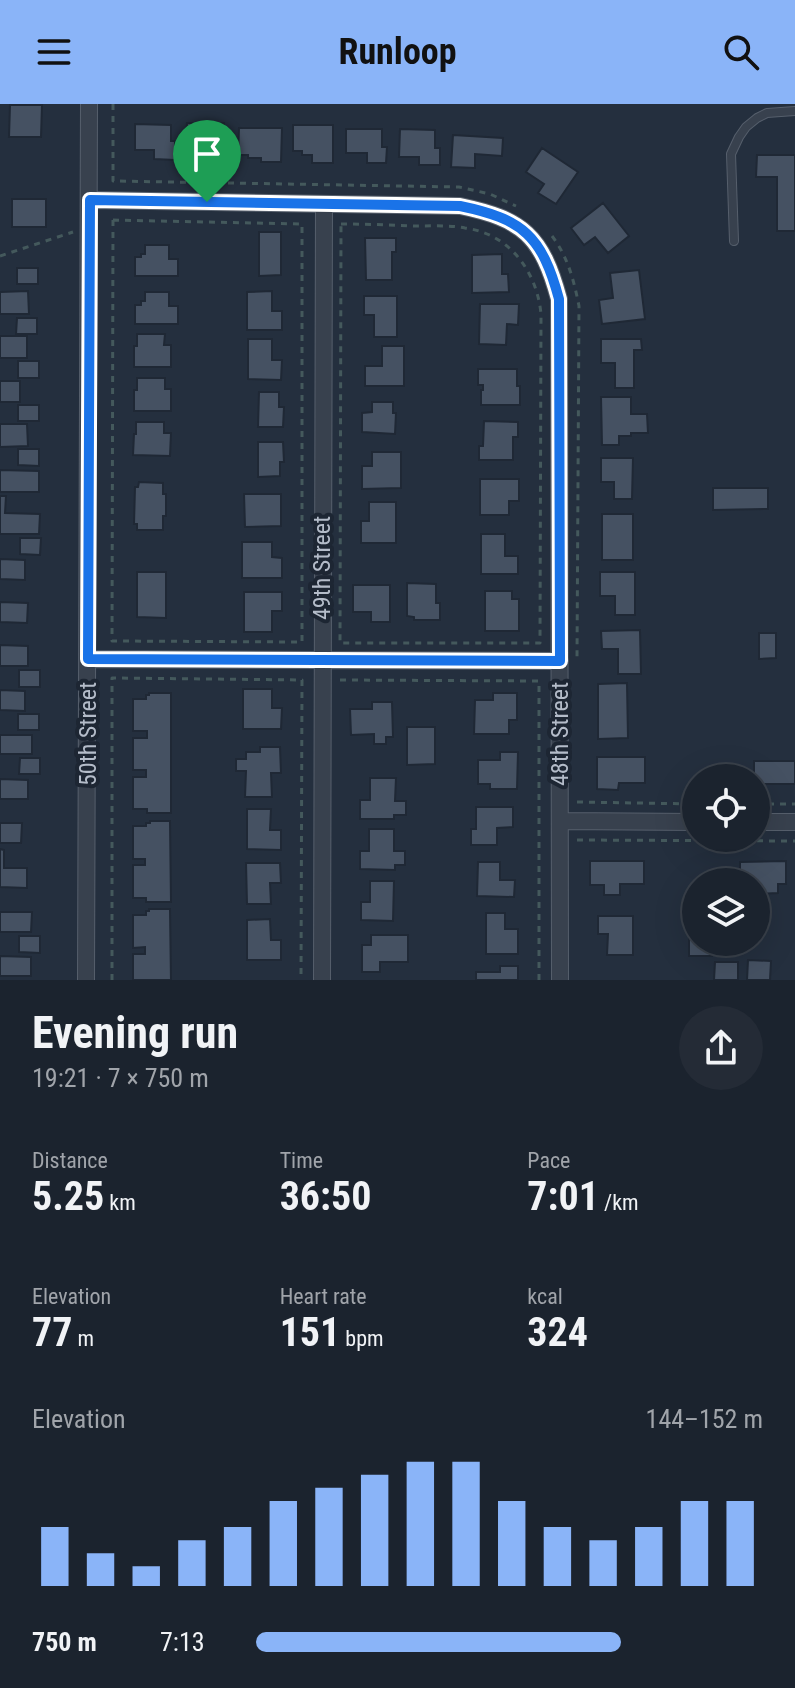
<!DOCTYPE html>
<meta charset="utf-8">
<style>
:root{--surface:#1b232e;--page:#242b36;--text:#f1f3f6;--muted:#a0a4aa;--line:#39404a;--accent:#8ab4f8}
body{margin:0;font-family:"Roboto Condensed",sans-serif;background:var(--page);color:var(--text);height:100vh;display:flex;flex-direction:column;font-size:30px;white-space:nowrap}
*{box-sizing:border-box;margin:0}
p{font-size:26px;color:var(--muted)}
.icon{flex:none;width:44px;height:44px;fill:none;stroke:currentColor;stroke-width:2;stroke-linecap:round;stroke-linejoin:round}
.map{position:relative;height:876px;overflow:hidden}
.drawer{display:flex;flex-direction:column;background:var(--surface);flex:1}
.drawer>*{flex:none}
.tools{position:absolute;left:682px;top:660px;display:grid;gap:16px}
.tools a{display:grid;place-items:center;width:88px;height:88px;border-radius:50%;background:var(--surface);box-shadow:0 8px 32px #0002,0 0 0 2px var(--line);font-size:40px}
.pin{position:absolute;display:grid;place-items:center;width:68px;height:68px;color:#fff;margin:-82px -34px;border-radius:50% 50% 50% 0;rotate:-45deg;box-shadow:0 0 8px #0007}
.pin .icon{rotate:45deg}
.round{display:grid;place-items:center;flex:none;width:84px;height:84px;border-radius:42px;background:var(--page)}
.head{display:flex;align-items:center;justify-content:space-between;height:136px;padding:0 32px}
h1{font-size:44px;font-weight:700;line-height:60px}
.metrics{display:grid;grid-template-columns:repeat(3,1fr);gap:12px;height:136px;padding:8px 32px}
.metrics div{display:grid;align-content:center}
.metrics b{font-size:40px;font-weight:700}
.metrics small{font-size:22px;font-weight:400}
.metrics p{font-size:22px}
.chart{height:224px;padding:16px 32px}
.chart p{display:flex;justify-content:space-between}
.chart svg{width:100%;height:144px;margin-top:8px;stroke:var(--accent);stroke-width:6}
ul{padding:0 32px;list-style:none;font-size:26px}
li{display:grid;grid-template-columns:128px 96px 1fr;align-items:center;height:60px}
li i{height:20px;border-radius:10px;background:var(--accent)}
header{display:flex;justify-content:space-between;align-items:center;height:104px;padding:0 32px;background:var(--accent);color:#111;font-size:36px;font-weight:700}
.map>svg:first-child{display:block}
</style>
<header><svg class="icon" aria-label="menu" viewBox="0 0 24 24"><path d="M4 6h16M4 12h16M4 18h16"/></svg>Runloop<svg class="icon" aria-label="search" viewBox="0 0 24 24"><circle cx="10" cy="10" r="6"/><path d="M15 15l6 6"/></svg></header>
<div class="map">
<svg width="795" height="876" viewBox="0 0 795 876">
<rect width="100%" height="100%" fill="#242f3e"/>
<path fill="#455162" stroke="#1f2835" stroke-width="2" d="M10 1H42L41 33H9Z
M187 19H224V37H227V57H206V49H194V45H186Z
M135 20 171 21V37H175V56L154 55V46H135Z
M293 21H333V59H312V51H302V47H293Z
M239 24H282L281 58H261V54H248V51H238Z
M346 25H382V43H387L386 59H367V49H346Z
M400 25 435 26V44H440V61H419V53H399Z
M453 31 503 34 502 52 475 50V64L451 63Z
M542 44 578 68 556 100 538 89 544 80 526 68Z
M757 51H795V127H777V73H756Z
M12 95H46V123H12Z
M603 99 629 132 608 149 595 133 584 141 571 124Z
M259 128H281V171L259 172Z
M365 134H396V148H392V176H366Z
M145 141H169V155H178V172H135V153H141V150H145Z
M502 150V170H508L509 188 472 189V151Z
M17 164H38V180H17Z
M639 166 645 215 602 220 599 196 613 194 610 169Z
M28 187 29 210H0V188Z
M272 187V207H282V226H247V188Z
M145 188H169V202H178V220H135V201H141V197H145Z
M364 192H397V233H374V211H364Z
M480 200H519L518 221 507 220 506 241 479 240Z
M17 214H37V230H16Z
M137 230H165L164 241H171V263H134V242H137Z
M0 232H27V254H0Z
M248 235H272V256H282L281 276 248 275Z
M601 235H641L642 246H634V284H615V259H601Z
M382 242H404V282H365V262H382Z
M18 257H39V274H18Z
M478 265H517V282H520V301H481V286H483V281H478Z
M137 274H165V285H171V307H134V286H137Z
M0 277H20V298H0Z
M259 288H279V303H284L283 323H258Z
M601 293H631V310H647L648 329H631V332H619V341H602Z
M372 298H393V309H396L395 330 362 328V309L372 308Z
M18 301H39V317H18Z
M484 317 518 318V333H513V356H479V342H483Z
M136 318H164V329H171L170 352 133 351 134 330H136Z
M0 320H27L28 342 0 343Z
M258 338H283L284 358H280V372L258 373Z
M18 345H39V362L18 361Z
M372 348H401V384L362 385V362H372Z
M601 354H633L632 395H614V378H601Z
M0 366 39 367V388H0Z
M480 375H519V397H509V411H480Z
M139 378 163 379V390H166V412H163V426H137V420H134L135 383H138Z
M713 384H768V405L713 406Z
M244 390H281V422L245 423Z
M0 392H6L5 409 40 410 39 430H0Z
M369 398H396V439H361V417H369Z
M602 410H633V456H602Z
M481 430H505V452H518V470H481Z
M20 434H41L40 451 20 450Z
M242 438H272V453L282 454V474H242Z
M0 455 25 456V476L0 475Z
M137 468H166V514L137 513Z
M600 468H635V511H615V492H600Z
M407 479 436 480V499H440V516H414V513L407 512Z
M353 481H390V518H371V508H353Z
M485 487H512V495H519V527H485Z
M244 488H282V507H272V528H244Z
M0 498 28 499 27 519 0 518Z
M640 526 641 570H618V545H602L601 527Z
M759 529H776V554L759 555Z
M0 541 28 542V562H0Z
M19 566H40V583H19Z
M627 579 628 634 598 635V580Z
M243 585H272V604H282L281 625H243Z
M0 586 25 587V607L0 606Z
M149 589H171V709H147V705H133V673H146V666H133V634H147V627H133V595H146V591H149Z
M493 589H517V616H509V630H474L475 596H493Z
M372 598H392L393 633H386V640H374V630L351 631 350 605H372Z
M18 610H39V626H18Z
M407 623H435V660L407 661Z
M0 631H32V650H0Z
M260 643H280L281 669H271L272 693H245L246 667H236V655H246V648H260Z
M500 648H518L517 685H490V680H478V656H500Z
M597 653H645V679H619L618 686 597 685Z
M20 654H40V670H19Z
M754 657H795V680H756V674H754Z
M370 674H396L395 697H406V711H394V715H360V696H370Z
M0 675 28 676V695H0Z
M476 703H513V723L497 724V741H471V725H476Z
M247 705H271L270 726H281V746L247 745Z
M150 717H170L171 798H146V794H133V761H145V755H133V722H146V719H150Z
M0 719H22L21 739H0Z
M369 725H394V747H405V761H395V766L360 765V747H369Z
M0 745 4 746V764H27V784L0 783Z
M590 757H644V780H620V791H604V781H590Z
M786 757V780H778V789L756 790V778H740V758Z
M478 758H500V776H515L514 793 477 792Z
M246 759H280L281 779H270L271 800H247Z
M370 777H394L393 817 361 816V798H370Z
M149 805H170L171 876H133V850H145V843L133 844V811H146V807H149Z
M0 808H32L31 828H0Z
M486 809H505V825H518V850H486Z
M598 812H633V851H607L608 830H598Z
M270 815 271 836H281V856H247V816Z
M371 831H408V858H380V868H362V841H371Z
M19 832H40V849L19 848Z
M689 835H696V838H712V852H689Z
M0 852 31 853V872H0Z
M748 856 771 857 770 876H747Z
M715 858H738V876H714Z
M500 862H518V876H476V868H500Z"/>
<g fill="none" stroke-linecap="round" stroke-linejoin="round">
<g stroke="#565f6c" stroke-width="10">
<path id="lane" d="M734 137 731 50 739 33 746 23 757 14 767 9 795 7"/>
</g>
<g stroke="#565f6c" stroke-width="18">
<path id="street" d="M90 96 460 102C523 115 542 132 559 195L560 876
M88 555 560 557
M561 717 696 718
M756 718H795
M86 876 89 0
M322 876 324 100"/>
</g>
<path stroke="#44595c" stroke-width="3" stroke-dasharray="6 6" stroke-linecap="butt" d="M113 0V77L459 83 490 90 516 102
M113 116 302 120V538L112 537Z
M341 120C366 120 391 121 416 122 432 122 449 121 465 124 510 130 537 168 541 210L540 539H340Z
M552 132C568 153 574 177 579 202L577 555
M0 152 73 128
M340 576 539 577V876
M577 698 696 700
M756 700H795
M577 736 795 737
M112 876V574L302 576 301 876"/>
<use href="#lane" stroke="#38414e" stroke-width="8"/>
<use href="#street" stroke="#38414e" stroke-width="16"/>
</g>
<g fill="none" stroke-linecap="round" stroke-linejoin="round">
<g stroke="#fff" stroke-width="16">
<path id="route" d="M90 96 460 102C523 115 542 132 559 195L560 557 88 555Z"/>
</g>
<use href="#route" stroke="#1a73e8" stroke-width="10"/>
</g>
<g text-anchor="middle" stroke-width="8" stroke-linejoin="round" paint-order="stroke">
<g font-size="24" fill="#b4bcc9" stroke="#1d2633">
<text transform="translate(322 464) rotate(-90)" y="8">49th Street</text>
<text transform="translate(88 630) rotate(-90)" y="8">50th Street</text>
<text transform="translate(560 630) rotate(-90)" y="8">48th Street</text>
</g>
</g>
</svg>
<div class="tools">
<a><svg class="icon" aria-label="locate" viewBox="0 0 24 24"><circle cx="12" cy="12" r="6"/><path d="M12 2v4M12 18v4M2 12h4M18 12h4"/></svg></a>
<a><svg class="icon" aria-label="layers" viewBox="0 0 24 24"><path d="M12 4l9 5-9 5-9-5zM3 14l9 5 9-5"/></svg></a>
</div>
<div class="pin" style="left:207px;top:98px;background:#1e9e55"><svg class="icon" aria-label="arrive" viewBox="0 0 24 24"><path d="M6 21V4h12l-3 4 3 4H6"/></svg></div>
</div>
<section class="drawer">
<div class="head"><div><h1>Evening run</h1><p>19:21 · 7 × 750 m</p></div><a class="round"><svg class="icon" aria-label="share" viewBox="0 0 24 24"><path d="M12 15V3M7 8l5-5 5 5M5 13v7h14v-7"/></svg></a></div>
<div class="metrics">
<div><p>Distance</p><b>5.25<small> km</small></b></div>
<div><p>Time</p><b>36:50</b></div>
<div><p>Pace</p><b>7:01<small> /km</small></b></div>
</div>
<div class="metrics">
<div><p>Elevation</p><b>77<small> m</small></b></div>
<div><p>Heart rate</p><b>151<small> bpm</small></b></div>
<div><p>kcal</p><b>324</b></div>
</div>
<div class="chart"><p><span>Elevation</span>144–152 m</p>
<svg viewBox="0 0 160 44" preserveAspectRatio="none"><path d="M5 44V26M15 44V34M25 44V38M35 44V30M45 44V26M55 44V18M65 44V14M75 44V10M85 44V6M95 44V6M105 44V18M115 44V26M125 44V30M135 44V26M145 44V18M155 44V18"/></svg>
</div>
<ul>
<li><b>750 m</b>7:13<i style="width:72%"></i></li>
</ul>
</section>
